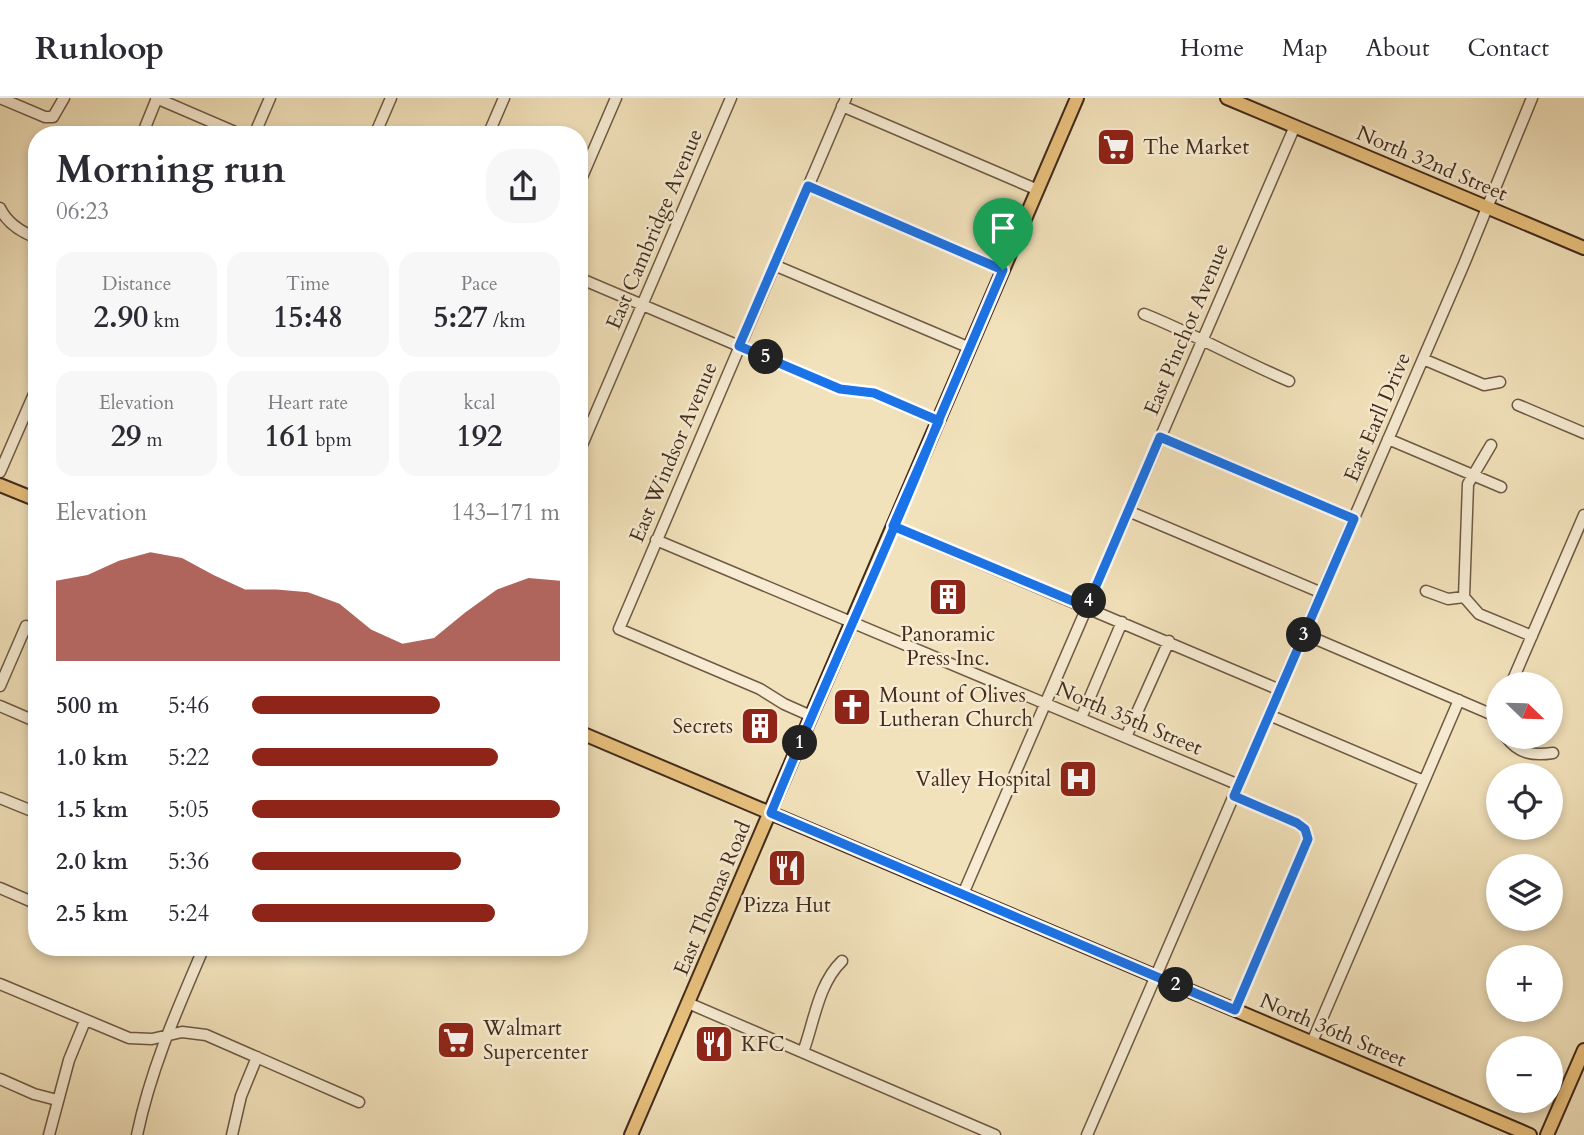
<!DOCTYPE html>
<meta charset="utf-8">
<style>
:root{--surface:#fff;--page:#f7f7f7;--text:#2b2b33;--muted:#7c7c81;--line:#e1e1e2;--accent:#8f2418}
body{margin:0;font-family:Cardo,serif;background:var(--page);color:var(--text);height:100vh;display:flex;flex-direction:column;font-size:26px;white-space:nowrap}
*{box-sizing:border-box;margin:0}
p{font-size:23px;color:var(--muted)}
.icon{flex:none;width:38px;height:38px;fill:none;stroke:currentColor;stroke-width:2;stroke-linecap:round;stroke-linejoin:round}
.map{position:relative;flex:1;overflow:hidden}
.details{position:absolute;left:28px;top:28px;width:560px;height:830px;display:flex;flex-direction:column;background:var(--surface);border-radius:28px;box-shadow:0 4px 10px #0003}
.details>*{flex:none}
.needle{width:46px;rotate:113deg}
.buttons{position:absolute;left:1486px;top:574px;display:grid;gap:14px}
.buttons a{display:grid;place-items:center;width:77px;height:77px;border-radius:50%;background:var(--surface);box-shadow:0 4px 10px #0003;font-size:35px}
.pin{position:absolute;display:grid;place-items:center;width:60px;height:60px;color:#fff;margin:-72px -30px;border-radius:50% 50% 50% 0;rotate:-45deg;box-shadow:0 0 7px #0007}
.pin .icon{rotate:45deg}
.km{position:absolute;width:35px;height:35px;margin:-18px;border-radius:50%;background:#222;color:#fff;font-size:19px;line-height:35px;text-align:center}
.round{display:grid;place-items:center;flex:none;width:74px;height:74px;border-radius:28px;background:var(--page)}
.headline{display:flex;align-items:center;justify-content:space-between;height:119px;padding:0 28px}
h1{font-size:38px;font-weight:700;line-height:52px}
.metrics{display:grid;grid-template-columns:repeat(3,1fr);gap:10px;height:119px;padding:7px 28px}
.metrics div{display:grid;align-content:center;border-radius:18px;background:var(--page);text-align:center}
.metrics b{font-size:30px;font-weight:700}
.metrics small{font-size:19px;font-weight:400}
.metrics p{font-size:19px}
.chart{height:196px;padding:14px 28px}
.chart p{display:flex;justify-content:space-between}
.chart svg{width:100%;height:126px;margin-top:7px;fill:var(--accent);opacity:.7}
ul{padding:0 28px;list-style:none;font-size:23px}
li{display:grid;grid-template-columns:112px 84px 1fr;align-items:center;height:52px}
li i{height:18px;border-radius:9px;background:var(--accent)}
header{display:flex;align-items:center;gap:42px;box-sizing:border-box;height:98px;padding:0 35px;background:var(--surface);border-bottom:2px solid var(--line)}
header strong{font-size:33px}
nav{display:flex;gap:38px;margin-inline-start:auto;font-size:24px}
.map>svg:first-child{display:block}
</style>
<header>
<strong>Runloop</strong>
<nav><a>Home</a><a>Map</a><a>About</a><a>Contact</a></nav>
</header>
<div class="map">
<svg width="1584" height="1037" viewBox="0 0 1584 1037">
<rect width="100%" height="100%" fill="#f2e2bb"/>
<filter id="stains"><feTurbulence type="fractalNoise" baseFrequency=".00286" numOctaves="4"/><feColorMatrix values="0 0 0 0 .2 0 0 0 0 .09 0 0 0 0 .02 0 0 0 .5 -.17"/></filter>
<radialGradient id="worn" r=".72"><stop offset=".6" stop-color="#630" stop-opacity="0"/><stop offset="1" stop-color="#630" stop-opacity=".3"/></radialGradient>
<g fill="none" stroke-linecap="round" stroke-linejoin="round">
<g stroke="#6e5944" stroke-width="13">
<path id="minor" d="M0 0 45 19H53L64 0
M156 0 242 37
M842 8 1038 92
M142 37 157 0
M254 37 270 0
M375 37 391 0
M488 37 504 0
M579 86 616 0
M808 88 1003 172
M0 110C7 125 21 134 37 140
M774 167 970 250
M579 180 840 291 874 295 938 323
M1144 216C1194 236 1240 262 1289 283
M1423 261 1484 287 1500 284
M1518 307 1584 335
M1160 339 1354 421
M1388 341 1501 389
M579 354 731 0
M0 374 37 289
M1128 413 1322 495
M893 428 1280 592
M656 442 1239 687
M1426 493 1448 501 1464 499
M1464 499 1468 386 1491 347
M1464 499 1479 516 1532 538
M1304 536 1493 617 1498 615
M1511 586 1584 417
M0 588 26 528 37 533
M0 608 37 624
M1269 617 1424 683
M811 618 784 606 760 591 619 531 846 0
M1081 620 1122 524
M1126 639 1169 543
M1506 639C1519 656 1533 658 1553 655
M1234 698 1297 725 1305 731 1308 741 1235 912
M0 700 37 715
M0 790 37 806
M963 796 1295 28
M0 886 129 940 152 941 182 934 206 937 359 1004
M688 905 995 1037
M1312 944 1459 602
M803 954C814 925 818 886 842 863
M0 981 34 996 57 1002
M49 1037 69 962 85 923
M137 1037C151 970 177 912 204 849
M232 1037 241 998 257 959
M1087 1037 1464 166 1532 0"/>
</g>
<g stroke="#422b1c" stroke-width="16">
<path id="major" d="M1227 0 1584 150
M0 387 37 402
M579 634 1530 1037
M631 1037 1077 0
M1547 1037 1584 952"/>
</g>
<use href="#minor" stroke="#f7ecd3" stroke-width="10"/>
<use href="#major" stroke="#e9c17e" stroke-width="12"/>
</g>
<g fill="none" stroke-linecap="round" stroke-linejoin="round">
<g stroke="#fff" stroke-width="14">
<path id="route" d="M1003 172 940 319C887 453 825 582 771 715L1235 912 1308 741 1305 731 1297 725 1234 698 1354 421 1160 339 1087 509 893 428C908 393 924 358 939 323L874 295 840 291 739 248 808 88 1003 172"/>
</g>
<use href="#route" stroke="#1a73e8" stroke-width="9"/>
</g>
<defs>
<g id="supermarket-square" transform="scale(2.0125)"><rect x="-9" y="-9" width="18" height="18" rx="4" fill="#8f2418" stroke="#f7ecd3"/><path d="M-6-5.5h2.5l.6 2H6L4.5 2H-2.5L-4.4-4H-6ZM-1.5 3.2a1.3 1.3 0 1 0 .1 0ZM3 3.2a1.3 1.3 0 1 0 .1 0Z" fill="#fff"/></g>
<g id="building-square" transform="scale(2.0125)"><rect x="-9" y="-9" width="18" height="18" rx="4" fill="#8f2418" stroke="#f7ecd3"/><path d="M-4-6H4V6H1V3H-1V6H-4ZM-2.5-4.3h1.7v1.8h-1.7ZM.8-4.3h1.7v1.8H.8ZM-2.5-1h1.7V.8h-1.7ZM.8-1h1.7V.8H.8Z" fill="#fff"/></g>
<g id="church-square" transform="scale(2.0125)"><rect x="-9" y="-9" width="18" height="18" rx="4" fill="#8f2418" stroke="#f7ecd3"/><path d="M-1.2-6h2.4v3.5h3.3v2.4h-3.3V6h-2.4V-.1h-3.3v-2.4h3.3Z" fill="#fff"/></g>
<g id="hospital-square" transform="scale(2.0125)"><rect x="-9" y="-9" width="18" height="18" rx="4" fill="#8f2418" stroke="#f7ecd3"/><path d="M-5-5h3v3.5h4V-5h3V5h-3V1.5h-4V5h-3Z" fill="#fff"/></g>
<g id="restaurant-square" transform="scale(2.0125)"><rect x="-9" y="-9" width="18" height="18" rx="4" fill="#8f2418" stroke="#f7ecd3"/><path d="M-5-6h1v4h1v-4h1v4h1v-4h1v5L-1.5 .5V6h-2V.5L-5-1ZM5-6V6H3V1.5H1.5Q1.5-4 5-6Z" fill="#fff"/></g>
</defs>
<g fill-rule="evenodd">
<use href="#supermarket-square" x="1116" y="49"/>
<use href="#building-square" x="948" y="499"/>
<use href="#church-square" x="852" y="609"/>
<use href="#building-square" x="760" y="628"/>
<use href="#hospital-square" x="1078" y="681"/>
<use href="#restaurant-square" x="787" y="770"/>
<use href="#supermarket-square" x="456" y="942"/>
<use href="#restaurant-square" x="714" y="946"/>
</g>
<g text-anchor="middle" stroke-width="5" stroke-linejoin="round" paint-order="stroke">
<g font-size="21" fill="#422b1c" stroke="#f7ecd3" text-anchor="start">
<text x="1143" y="56">The Market</text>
<text x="948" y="543" text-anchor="middle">Panoramic<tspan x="948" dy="24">Press Inc.</tspan></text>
<text x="879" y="604">Mount of Olives<tspan x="879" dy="24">Lutheran Church</tspan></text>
<text x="733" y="635" text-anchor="end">Secrets</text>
<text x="1051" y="688" text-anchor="end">Valley Hospital</text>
<text x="787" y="814" text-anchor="middle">Pizza Hut</text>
<text x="483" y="937">Walmart<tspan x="483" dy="24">Supercenter</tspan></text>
<text x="741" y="953">KFC</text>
</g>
<g font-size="21" fill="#422b1c" stroke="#f7ecd3">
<text transform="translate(1432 65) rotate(23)" y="7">North 32nd Street</text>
<text transform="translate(654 131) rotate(-67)" y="7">East Cambridge Avenue</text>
<text transform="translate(1186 231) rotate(-67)" y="7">East Pinchot Avenue</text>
<text transform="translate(1377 319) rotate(-67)" y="7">East Earll Drive</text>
<text transform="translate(673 354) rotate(-67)" y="7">East Windsor Avenue</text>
<text transform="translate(1129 620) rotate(23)" y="7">North 35th Street</text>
<text transform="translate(712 800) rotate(-67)" y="7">East Thomas Road</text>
<text transform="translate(1333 932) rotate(23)" y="7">North 36th Street</text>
</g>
</g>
<rect width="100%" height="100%" filter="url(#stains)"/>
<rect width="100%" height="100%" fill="url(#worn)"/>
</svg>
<div class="buttons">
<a><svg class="needle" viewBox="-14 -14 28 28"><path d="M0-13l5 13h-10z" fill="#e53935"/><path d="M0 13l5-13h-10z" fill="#7c7c81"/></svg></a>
<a><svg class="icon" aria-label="locate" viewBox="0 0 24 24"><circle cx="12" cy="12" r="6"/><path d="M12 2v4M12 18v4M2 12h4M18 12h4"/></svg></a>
<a><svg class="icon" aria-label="layers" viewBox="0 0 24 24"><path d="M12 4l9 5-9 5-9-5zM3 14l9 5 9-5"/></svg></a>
<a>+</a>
<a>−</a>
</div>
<div class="pin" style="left:1003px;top:172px;background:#1e9e55"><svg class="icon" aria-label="arrive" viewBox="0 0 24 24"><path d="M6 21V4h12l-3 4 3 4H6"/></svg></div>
<b class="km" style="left:800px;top:645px">1</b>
<b class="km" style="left:1176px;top:887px">2</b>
<b class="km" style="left:1304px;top:537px">3</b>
<b class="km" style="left:1089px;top:503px">4</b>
<b class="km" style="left:766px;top:259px">5</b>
<section class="details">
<div class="headline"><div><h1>Morning run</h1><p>06:23</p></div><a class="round"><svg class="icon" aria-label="share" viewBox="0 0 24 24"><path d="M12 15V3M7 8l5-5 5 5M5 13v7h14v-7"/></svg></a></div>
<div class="metrics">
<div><p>Distance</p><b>2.90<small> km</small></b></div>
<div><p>Time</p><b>15:48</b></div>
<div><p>Pace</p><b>5:27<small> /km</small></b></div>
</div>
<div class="metrics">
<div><p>Elevation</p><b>29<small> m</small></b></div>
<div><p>Heart rate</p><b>161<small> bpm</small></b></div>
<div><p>kcal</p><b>192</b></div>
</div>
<div class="chart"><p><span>Elevation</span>143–171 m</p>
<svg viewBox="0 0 160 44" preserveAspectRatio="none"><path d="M0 44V16L10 14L20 9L30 6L40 8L50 14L60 19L70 19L80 20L90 24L100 33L110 38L120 36L130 27L140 19L150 15L160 16V44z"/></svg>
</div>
<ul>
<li><b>500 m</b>5:46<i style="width:61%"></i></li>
<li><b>1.0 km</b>5:22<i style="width:80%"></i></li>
<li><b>1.5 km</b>5:05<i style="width:100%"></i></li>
<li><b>2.0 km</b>5:36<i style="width:68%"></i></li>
<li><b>2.5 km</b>5:24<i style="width:79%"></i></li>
</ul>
</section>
</div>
